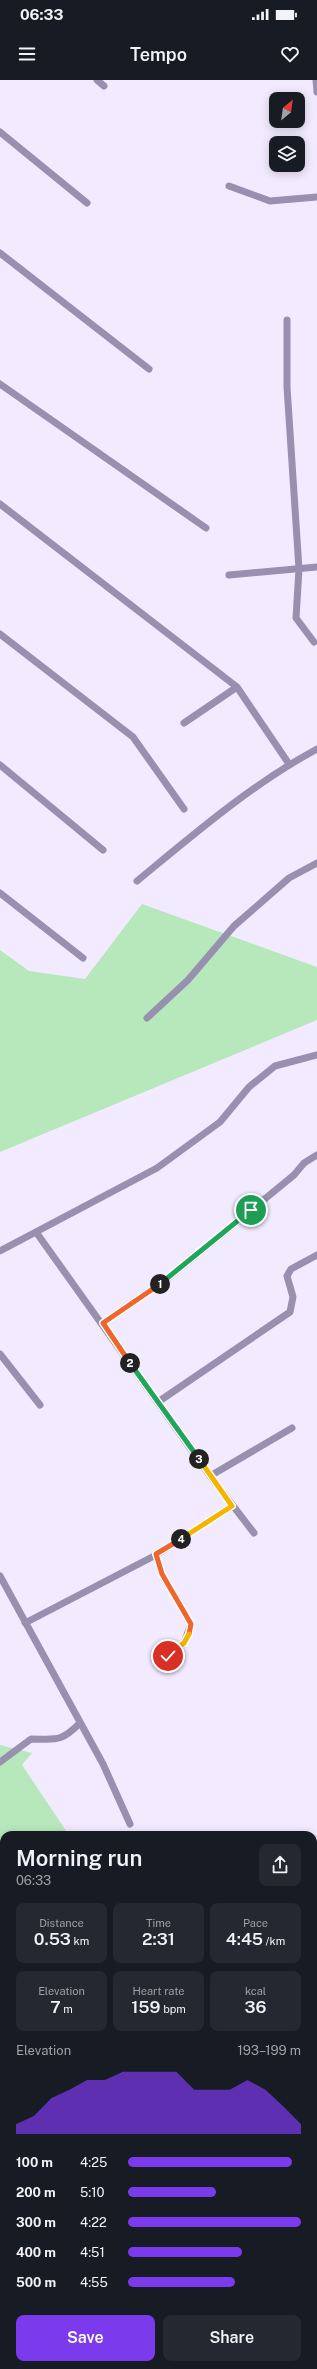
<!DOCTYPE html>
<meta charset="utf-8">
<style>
:root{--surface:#171b24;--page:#242831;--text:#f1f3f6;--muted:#9ea1a6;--accent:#7c3aed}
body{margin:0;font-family:"Public Sans",sans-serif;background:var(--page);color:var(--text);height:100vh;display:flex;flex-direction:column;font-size:15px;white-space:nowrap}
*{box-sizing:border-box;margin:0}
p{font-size:13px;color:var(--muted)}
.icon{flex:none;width:22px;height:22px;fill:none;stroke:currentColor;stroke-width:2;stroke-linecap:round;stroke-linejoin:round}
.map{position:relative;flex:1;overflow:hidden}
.drawer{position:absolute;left:0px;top:1751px;width:317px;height:538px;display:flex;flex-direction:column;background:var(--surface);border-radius:12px 12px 0 0;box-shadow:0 2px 10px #0003}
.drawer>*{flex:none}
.needle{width:26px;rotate:29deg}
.controls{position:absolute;left:269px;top:12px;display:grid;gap:8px}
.controls a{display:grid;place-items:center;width:36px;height:36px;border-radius:8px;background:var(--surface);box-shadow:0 2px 10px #0003;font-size:20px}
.pin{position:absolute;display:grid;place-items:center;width:34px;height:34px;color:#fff;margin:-17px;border:2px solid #fff;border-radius:50%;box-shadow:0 1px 4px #0007}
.km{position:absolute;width:20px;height:20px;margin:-10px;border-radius:50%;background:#222;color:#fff;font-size:11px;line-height:20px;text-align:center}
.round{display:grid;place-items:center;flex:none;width:42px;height:42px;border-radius:8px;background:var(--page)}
.overview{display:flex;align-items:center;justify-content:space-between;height:68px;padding:0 16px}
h1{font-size:22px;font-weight:600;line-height:30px}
.stats{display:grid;grid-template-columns:repeat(3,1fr);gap:6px;height:68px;padding:4px 16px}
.stats div{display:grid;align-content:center;border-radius:8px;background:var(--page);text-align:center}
.stats b{font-size:17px;font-weight:600}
.stats small{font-size:11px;font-weight:400}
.stats p{font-size:11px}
.chart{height:112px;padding:8px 16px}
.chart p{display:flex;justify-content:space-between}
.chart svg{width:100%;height:72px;margin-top:4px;fill:var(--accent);opacity:.7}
.primary-button{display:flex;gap:8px;margin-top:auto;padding:8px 16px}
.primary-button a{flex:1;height:46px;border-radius:8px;background:var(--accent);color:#fff;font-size:16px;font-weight:600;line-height:46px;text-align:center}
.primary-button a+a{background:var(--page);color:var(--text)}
ul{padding:0 16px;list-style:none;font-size:13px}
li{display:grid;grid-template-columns:64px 48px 1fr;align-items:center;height:30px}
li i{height:10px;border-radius:5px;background:var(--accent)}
.status{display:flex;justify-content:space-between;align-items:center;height:28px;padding:0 20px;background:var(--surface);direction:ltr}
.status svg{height:11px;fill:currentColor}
header{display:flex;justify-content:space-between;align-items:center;height:52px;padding:0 16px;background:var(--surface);font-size:18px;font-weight:600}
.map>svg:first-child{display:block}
</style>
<div class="status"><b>06:33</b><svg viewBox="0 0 49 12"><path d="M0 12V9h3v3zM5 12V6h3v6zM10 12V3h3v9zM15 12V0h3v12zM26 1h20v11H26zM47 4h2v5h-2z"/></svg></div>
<header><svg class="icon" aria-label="menu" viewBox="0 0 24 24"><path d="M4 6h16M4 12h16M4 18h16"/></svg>Tempo<svg class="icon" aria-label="heart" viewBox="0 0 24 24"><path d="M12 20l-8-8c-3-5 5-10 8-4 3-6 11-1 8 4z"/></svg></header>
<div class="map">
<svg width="317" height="2289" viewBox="0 0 317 2289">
<rect width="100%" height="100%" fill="#f2ebff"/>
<path fill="#b7e8bc" d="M142 824 317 887V940L0 1072V870L29 891 85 899Z
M0 1665 32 1673 22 1685 69 1755H4V2285H313V2256L317 2254V2289H0Z"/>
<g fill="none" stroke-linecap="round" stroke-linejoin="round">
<path stroke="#9890af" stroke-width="7" d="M97 0 104 6
M316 0 317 12
M0 52 87 123
M229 106 270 121 317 117
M0 173 149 289
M287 240V307L299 489 296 538 314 562
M0 304 206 448
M0 424 237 607
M229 495 317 487
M0 554 133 657 184 729
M184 643 237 607 289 684
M0 685 103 770
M137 801C194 754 252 704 317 669
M0 813 83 878
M147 938 188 900 234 846 289 798 317 783
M36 1152 210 1396 292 1348
M0 1171 157 1088 220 1042 249 1007 275 986 317 975
M103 1243 167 1199 294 1095 304 1083 317 1075
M0 1274 40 1325
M158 1322 290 1232 293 1217 287 1196 291 1189 317 1175
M210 1396 254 1453
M156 1475 162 1494 191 1544 184 1563 168 1577 174 1584
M0 1496 103 1684 130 1744
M25 1543 156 1475 232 1426
M0 1682 31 1659C56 1659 60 1663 80 1643"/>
</g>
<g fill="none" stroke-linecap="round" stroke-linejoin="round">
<g stroke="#fff" stroke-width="8">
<path id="split-1" d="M160 1204 251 1130"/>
</g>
<g stroke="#fff" stroke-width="8">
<path id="split-2" d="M130 1283 103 1243 160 1204"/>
</g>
<g stroke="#fff" stroke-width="8">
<path id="split-3" d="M130 1283 199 1379"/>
</g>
<g stroke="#fff" stroke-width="8">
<path id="split-4" d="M181 1459 232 1426 199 1379"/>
</g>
<g stroke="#fff" stroke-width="8">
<path id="split-5" d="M181 1459 156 1474 162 1494 191 1544 189 1554"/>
</g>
<g stroke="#fff" stroke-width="8">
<path id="split-6" d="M168 1576 184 1563 189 1554"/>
</g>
<use href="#split-1" stroke="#22a559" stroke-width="5"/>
<use href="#split-2" stroke="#f0652b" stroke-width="5"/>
<use href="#split-3" stroke="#22a559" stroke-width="5"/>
<use href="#split-4" stroke="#f5b400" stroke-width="5"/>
<use href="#split-5" stroke="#f0652b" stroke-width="5"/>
<use href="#split-6" stroke="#f5b400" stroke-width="5"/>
</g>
</svg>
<div class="controls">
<a><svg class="needle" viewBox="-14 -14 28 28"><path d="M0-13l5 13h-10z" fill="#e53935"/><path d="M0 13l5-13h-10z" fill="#9ea1a6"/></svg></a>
<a><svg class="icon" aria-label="layers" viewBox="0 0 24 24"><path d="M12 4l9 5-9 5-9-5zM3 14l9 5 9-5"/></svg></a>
</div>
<div class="pin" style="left:251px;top:1130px;background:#1e9e55"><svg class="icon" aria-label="arrive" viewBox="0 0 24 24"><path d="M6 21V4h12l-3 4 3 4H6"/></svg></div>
<div class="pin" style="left:168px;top:1576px;background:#d93025"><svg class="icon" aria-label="check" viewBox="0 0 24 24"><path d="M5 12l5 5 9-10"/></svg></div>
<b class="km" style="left:160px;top:1204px">1</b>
<b class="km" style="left:130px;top:1283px">2</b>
<b class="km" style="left:199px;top:1379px">3</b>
<b class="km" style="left:181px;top:1459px">4</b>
<section class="drawer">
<div class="overview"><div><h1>Morning run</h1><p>06:33</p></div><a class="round"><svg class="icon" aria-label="share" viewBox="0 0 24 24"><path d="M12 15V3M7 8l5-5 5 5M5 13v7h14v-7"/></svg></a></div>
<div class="stats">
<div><p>Distance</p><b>0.53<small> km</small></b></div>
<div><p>Time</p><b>2:31</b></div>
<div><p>Pace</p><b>4:45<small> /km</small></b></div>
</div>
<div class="stats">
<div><p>Elevation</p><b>7<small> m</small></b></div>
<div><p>Heart rate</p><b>159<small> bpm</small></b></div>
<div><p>kcal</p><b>36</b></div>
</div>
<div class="chart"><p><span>Elevation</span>193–199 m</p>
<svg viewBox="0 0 160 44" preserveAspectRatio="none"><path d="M0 44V38L10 33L20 22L30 17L40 11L50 11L60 6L70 6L80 6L90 6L100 17L110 17L120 17L130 11L140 17L150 27L160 38V44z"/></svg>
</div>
<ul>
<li><b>100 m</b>4:25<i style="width:95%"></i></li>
<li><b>200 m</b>5:10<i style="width:51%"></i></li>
<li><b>300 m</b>4:22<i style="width:100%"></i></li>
<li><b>400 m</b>4:51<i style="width:66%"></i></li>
<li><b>500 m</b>4:55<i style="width:62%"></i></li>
</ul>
<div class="primary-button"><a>Save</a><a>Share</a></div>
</section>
</div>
